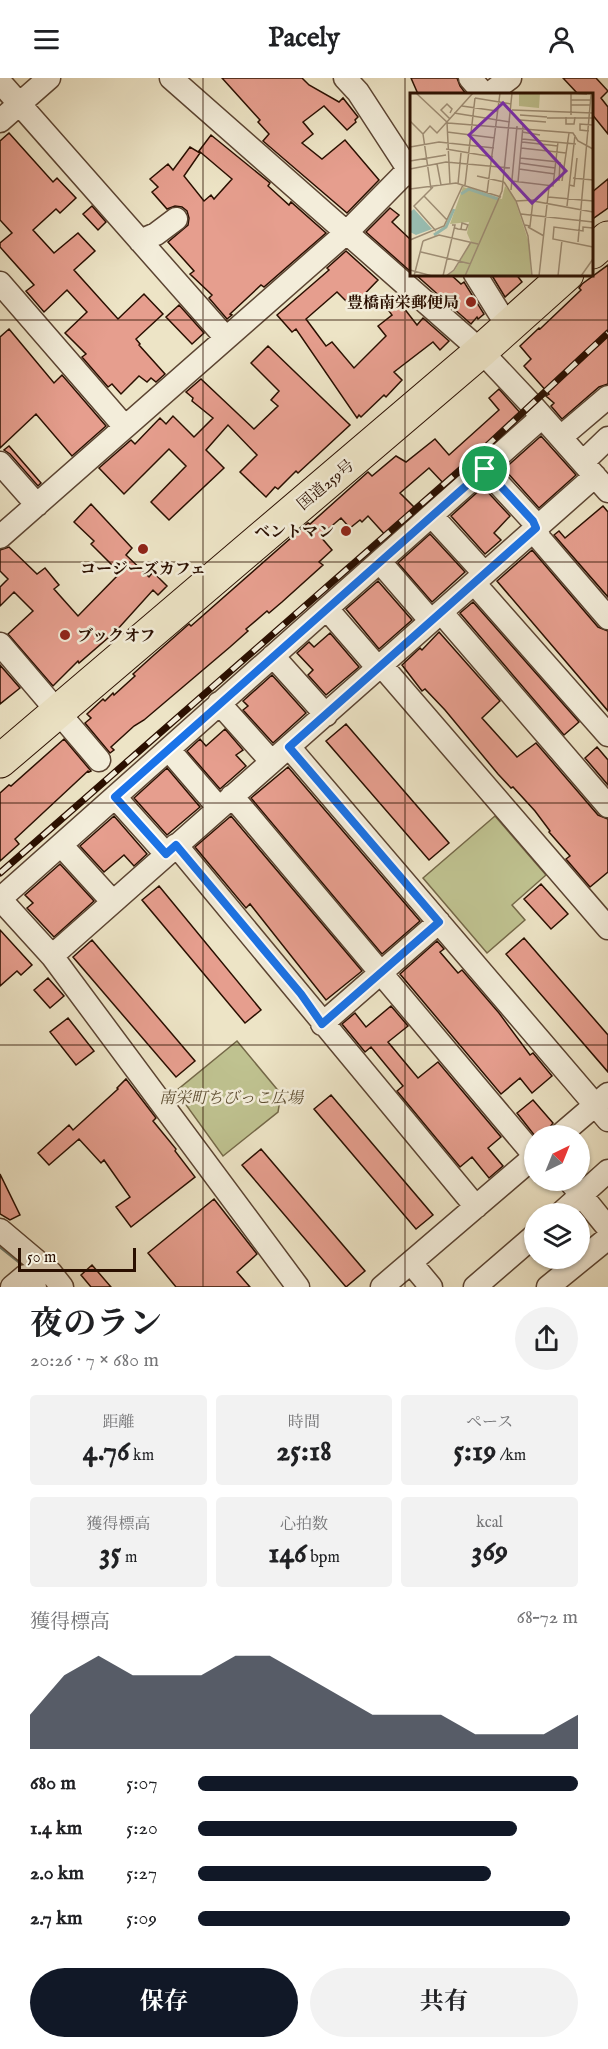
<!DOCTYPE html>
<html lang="ja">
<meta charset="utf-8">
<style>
:root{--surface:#fff;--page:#f2f2f2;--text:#202124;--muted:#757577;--accent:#111827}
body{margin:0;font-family:"IM FELL English","Noto Serif JP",serif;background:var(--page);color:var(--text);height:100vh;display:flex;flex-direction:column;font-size:22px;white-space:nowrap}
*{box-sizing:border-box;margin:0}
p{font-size:20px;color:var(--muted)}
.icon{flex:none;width:33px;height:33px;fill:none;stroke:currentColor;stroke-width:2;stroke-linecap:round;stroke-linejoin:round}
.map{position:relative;height:1209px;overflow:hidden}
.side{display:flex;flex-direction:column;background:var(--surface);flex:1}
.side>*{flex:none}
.needle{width:39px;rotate:43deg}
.buttons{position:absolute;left:524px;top:1047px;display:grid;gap:12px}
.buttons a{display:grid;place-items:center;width:66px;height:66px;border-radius:50%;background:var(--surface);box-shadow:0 2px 4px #0004;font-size:30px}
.scale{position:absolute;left:18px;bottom:15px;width:118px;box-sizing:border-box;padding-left:6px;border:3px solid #2a0f00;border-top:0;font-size:16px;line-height:21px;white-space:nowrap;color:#2a0f00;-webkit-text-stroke:4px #f3edda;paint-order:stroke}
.pin{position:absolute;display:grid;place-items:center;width:51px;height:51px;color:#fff;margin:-26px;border:3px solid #fff;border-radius:50%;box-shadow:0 2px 6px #0007}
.round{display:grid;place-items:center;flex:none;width:63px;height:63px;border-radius:32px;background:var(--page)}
.summary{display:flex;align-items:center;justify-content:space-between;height:102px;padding:0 30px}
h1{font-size:33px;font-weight:700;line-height:45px}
.figures{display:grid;grid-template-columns:repeat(3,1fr);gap:9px;height:102px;padding:6px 30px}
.figures div{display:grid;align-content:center;border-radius:6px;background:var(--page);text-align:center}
.figures b{font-size:30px;font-weight:700}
.figures small{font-size:16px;font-weight:400}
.figures p{font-size:16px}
.chart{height:168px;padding:12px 30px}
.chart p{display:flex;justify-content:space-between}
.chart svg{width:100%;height:108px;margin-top:6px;fill:var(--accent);opacity:.7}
.action{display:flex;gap:12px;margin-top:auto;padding:12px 30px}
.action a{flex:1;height:69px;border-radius:36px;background:var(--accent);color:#fff;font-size:24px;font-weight:700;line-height:69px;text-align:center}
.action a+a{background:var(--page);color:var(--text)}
ul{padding:0 30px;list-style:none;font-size:20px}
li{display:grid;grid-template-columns:96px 72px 1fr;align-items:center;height:45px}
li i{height:15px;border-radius:8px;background:var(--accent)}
header{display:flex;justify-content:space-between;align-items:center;height:78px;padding:0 30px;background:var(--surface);font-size:27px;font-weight:700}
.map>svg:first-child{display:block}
</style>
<header><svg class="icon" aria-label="menu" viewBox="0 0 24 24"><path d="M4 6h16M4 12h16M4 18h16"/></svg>Pacely<svg class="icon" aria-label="person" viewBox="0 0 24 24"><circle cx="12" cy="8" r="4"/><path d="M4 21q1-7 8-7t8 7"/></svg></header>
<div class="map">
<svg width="608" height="1209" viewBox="0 0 608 1209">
<rect width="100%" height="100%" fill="#ede4c6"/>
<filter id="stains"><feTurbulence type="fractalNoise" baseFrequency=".00333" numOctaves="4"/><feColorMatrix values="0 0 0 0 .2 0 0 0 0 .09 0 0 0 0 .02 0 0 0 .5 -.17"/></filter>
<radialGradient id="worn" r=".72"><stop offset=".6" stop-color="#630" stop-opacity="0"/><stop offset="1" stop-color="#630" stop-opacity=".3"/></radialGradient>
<path fill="#bfc290" stroke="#746848" stroke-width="1.5" d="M495 738 546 797 512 827 525 842 487 875 423 800Z
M237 963 281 1016 278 1034 223 1078 176 1013Z"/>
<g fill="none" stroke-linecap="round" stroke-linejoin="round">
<path stroke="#6d796c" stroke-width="4.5" d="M0 1168 24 1187"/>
</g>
<path fill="#e69e8e" stroke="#2a0f00" stroke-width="1.5" d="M222 0H302L309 7 339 24 343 20 358 39 355 42 356 44 347 52 324 28 303 44 313 56 302 65 322 81 345 62 379 102 347 135 263 63 269 56 258 44 260 42Z
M411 0H457L460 8 466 16H418Z
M563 0H596L608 13 601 20 608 29V56L591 35V16H578Z
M9 55 53 104 57 100 76 120 60 135 56 131 33 152 54 175 78 155 95 173 74 192 118 241 144 216 163 236 136 261 140 266 139 267 165 296 156 304 151 300 147 304 139 298 121 316 112 306 108 309 82 279 86 276 65 255 87 234 67 212 44 234 26 213 34 207 0 169V165L12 155 0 142V63Z
M211 57 270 105 268 108 289 127 291 124 326 155 264 209 261 207 230 236 232 237 227 241 209 220 212 217 190 196 194 193 168 164 188 147 189 140 187 133 182 129 175 128 167 131 152 114 158 109 150 101 168 86 173 92 190 69 200 75 184 98 204 123 211 117 214 121 232 101 199 73Z
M608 101V130L591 142V115Z
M92 128 106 144 98 152 83 136Z
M390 130 399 137 392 144 411 162V194L366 154Z
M346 173 378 202 352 229 337 214 306 241 326 268 332 264 354 290 386 258 378 248 392 237 389 233 400 225 417 247 423 240 449 263 440 272 433 264 394 294 402 302 386 319 384 317 361 339 359 337 357 340 296 251 292 254 277 237 329 192 327 190Z
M608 187V306L599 309 562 341 551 328 554 325 546 318 549 316 524 288 531 281 520 268 539 250 540 251 581 212 579 210 582 206Z
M415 196H450L461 206 464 204 484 236 478 241 477 239 471 246Z
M491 196H516L522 204 505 219Z
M179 227 204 255 192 266 166 239Z
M9 251 54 305 62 297 106 348 72 378 36 336 0 370V259Z
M268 268 350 347 298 395 296 393 278 411 275 409 266 419 240 394 257 377 228 347 206 372 224 390 169 442 151 424 186 388 169 371 124 416 99 390 131 362 135 366 160 340 166 346 173 338 194 359 213 340 192 323 193 320 186 314 201 301 254 351 278 328 271 322 279 313 251 285Z
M499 311 523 338 445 407 429 390 400 415 417 432 387 459 368 438 362 444 360 442 350 450 341 440 320 458 332 472 319 484 323 487 282 524 269 535 267 533 246 551 248 553 230 569 144 642 134 648 111 669 114 672 110 675 85 645 91 640 87 636 103 621 105 623 113 615 114 617 135 598 133 596 154 577 189 546 191 548 308 445 310 446 368 394 372 398 396 378 406 384 435 361 449 377 499 332 489 320Z
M541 358 576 397 539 430 504 391Z
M9 368 41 405 38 408 10 376 4 372Z
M483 409 510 438 494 455 501 462 485 476 451 438Z
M91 426 132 470 126 477 149 499 153 494 167 508 158 517 153 512 116 553 79 585 78 583 53 608 8 556 33 533 14 514 0 528V509L8 501 0 493V472L9 469 37 496 45 490 59 507 54 511 78 538 120 495 91 466 94 463 74 444Z
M603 428 608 434V519L554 457 559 453 565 460Z
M430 456 465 494 432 524 398 485Z
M532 472 598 549 608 553V633L497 503Z
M378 503 412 542 379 571 346 531Z
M473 524 579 644 564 657 460 535Z
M439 554 500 623 482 640 517 679 536 665 598 737 608 741V794L590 809 566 781 570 778 549 754 550 753 535 733 513 709 511 710 498 696 445 632 425 611 422 613 402 587 420 570 422 572Z
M330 555 359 589 326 617 308 597 313 592 297 575 309 564 314 569Z
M0 587 20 610 0 626Z
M272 597 306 635 273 665 243 632 248 628 243 623Z
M346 646 449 765 429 782 326 663Z
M225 651 243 672 236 677 246 688 220 711 187 673 200 661 206 668Z
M64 661 91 693 89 694 88 693 15 761 19 766 0 783V715L9 707 11 708Z
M597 669 608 682V707L585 680Z
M288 689 420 843 382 876 251 720Z
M167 690 200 729 167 757 134 720Z
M114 738 147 776 134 788 124 777 104 794 80 768Z
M231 738 362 893 326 922 250 826 246 830 195 769Z
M60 786 94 823 54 859 27 830 33 825 25 817Z
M541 806 568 836 551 851 524 821Z
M159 808 261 932 245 945 142 822Z
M0 852 32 887 21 897 17 893 0 908Z
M524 860 608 957V994L506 876Z
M92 862 195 983 176 999 73 879Z
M437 863 444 871 440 874 458 895 462 892 499 935 530 977 533 975 552 998 532 1015 520 1000 501 1016 400 896Z
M48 900 64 918 50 930 34 912Z
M391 928 408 948 388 964 418 1000 438 984 501 1059 488 1070 503 1088 489 1100 472 1079 460 1089 397 1013 403 1008 371 969 365 974 342 946 355 935 366 949Z
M68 940 94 973 76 987 50 954Z
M126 1001 156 1040 153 1043 176 1071 175 1073 195 1099 131 1149 116 1129 130 1119 104 1082 101 1085 79 1061 49 1087 38 1075 69 1047 73 1052 118 1011 117 1010Z
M331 1017 433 1137 416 1151 314 1031Z
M533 1022 553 1045 547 1053 546 1058H535L517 1035Z
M261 1071 365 1193 346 1209 242 1087Z
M0 1096 20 1137 10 1142 0 1136Z
M214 1121 257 1176 237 1194 250 1209H176L148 1175Z
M92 1187 111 1209H91L81 1197Z"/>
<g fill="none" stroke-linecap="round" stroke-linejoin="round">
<g stroke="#5b4432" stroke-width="25">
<path id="minor" d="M171 0 481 273 531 326 608 413
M345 0 358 14 412 97
M470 0 484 16
M0 4 226 260
M489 16 510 0
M0 43 49 0
M140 163 156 156 176 141
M475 196 508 249
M0 205 125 349
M561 359 608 319
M583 384 608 360
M0 385 37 427
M485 391 533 443 540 461 608 540
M432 438 484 495
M0 459 346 155 412 88
M380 484 431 543
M474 505 608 657
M327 531 372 583 382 588 608 850
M441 534 608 728
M0 566 99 682
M273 578 326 637
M219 625 271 683
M289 669 608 1042
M169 672 218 729
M232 718 534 1077
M115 719 166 776
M61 767 112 823
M176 767 476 1129
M0 821 542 339
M0 821 52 878 298 1209
M52 878 595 398
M322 946 439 844
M559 1058 608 1016
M569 1102 608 1150
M560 1136 608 1093
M0 1152 51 1195 62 1209
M411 1185 431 1209
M12 1209 25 1198 35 1209
M382 1209 534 1079
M475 1209 534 1158
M548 1209 608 1160"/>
</g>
<g stroke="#2a0f00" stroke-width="35">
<path id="highway" d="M592 174 608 160
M0 683 481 273 567 196"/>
</g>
<use href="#minor" stroke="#f3edda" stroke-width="22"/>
<use href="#highway" stroke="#ede4c6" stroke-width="33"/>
<g stroke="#2a0f00" stroke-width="7">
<path id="rail" d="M0 795 475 379 608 255"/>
</g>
<use href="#rail" stroke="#f3edda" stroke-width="4.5" stroke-dasharray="14" stroke-linecap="butt"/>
</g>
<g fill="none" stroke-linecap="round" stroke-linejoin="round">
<g stroke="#fff" stroke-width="12">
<path id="route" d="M485 391 533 443 536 450 289 669 439 844 322 946 301 916 176 767 166 776 115 719Z"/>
</g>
<use href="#route" stroke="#1a73e8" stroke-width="8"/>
</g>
<path fill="none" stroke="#2a0f00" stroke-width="1.5" stroke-opacity="0.55" d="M203 0V1209M405 0V1209M0 242H608M0 484H608M0 725H608M0 967H608"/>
<g fill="#8f2418" stroke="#f3edda" stroke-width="2">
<circle cx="471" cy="224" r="6"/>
<circle cx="346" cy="453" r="6"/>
<circle cx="143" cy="471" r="6"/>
<circle cx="65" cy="557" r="6"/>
</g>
<g text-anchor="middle" stroke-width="5" stroke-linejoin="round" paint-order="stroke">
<g font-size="16" font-weight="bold" fill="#2a0f00" stroke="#f3edda" text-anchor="end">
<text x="459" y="230">豊橋南栄郵便局</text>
<text x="334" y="459">ベントマン</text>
<text x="143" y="496" text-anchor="middle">コージーズカフェ</text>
<text x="77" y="563" text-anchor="start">ブックオフ</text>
</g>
<g font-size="16" fill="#2a0f00" stroke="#f3edda">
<text transform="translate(325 406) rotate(-40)" y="6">国道259号</text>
</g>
<g font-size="16" font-style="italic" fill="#5e4e32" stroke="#f3edda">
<text x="231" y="1025">南栄町ちびっこ広場</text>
</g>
</g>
<g transform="translate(410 15)">
<rect width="183" height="183" fill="#ede4c6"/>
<path d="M109 0H130L129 15 109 13ZM95 93 104 104 120 153 121 183H36L45 177 61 149 57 140 59 129 40 131 53 94 92 106Z" fill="#bfc290"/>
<path d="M4 116 22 136 6 142 0 139V119Z" fill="#99bfb4"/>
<path fill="none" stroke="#99bfb4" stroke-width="3" d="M51 101 59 96 88 106M24 142 36 134 44 116"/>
<path fill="none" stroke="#9f8f77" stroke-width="1.5" d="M6 0 38 30 163 40 168 48 183 56M65 5 101 11M161 7H180M161 12H180M52 13 87 18M102 17 183 20M40 20 42 16 37 11 31 17 40 26M44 20 100 29M110 22 137 24M161 22V0L177 1M156 24V31H164L165 24M137 25H183M110 27 136 29M0 28 13 41M37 29 40 91M179 38 170 37V31L183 32M37 39 85 45M112 39 130 42M112 46 166 51M112 49 148 53M0 54 29 49 84 55M111 55 156 60M36 56 83 64M110 65 149 69M0 68 36 62M109 70 145 75M27 71 31 92M0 76 36 69 100 75M109 76 145 81M67 83 94 89M163 85 183 87M102 88 143 93 148 49M149 88 150 69M152 88 159 40M94 89 106 108 118 143 122 183M108 89 113 33M48 91 51 60M55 92 65 5M159 92 164 93 167 65M23 94 4 113 26 138M0 96 46 90 91 104M21 96 13 41 20 33 27 40 63 0M101 97 107 33M77 100 90 0M14 103 37 127M138 104 183 108M106 108 124 107M157 113 165 42M111 121 183 129M115 132 120 133 123 108 183 119M118 134 134 143M45 135 48 136 56 137 58 132 52 130 51 136M183 135 173 134V138L144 134 143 146 183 154M0 147 34 133 53 92M13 148 29 142 68 151M168 149 181 2M11 159 61 171M0 177 22 183M4 183 13 148M33 183 45 132H42M36 183 44 177 61 149M55 183 92 98 102 0M129 183 139 94M148 183 152 147M171 183 183 166"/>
<path fill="#7b2cbf" fill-opacity="0.15" stroke="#7b2cbf" stroke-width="3" d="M93 10 156 78 122 110 59 42Z"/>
<rect width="183" height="183" fill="none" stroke="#2a0f00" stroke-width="3"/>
</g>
<rect width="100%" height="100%" filter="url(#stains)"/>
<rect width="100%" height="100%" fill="url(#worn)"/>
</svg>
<div class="buttons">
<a><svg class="needle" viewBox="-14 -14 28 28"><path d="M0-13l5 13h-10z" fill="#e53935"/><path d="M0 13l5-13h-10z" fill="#757577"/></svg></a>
<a><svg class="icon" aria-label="layers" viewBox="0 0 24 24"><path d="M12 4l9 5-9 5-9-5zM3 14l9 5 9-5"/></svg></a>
</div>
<div class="scale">50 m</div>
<div class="pin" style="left:485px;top:391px;background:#1e9e55"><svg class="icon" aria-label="arrive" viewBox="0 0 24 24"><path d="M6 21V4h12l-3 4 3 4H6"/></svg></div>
</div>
<section class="side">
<div class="summary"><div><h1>夜のラン</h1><p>20:26 · 7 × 680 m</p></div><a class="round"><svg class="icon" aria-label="share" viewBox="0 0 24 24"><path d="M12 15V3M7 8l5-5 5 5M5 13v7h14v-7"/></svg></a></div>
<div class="figures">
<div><p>距離</p><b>4.76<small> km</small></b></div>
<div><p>時間</p><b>25:18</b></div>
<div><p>ペース</p><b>5:19<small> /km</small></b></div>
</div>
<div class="figures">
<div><p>獲得標高</p><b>35<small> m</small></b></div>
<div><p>心拍数</p><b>146<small> bpm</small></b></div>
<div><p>kcal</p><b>369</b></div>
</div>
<div class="chart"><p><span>獲得標高</span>68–72 m</p>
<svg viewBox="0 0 160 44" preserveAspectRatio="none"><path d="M0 44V30L10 14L20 6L30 14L40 14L50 14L60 6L70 6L80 14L90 22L100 30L110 30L120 30L130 38L140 38L150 38L160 30V44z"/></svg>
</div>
<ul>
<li><b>680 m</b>5:07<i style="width:100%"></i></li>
<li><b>1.4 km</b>5:20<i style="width:84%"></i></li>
<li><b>2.0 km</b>5:27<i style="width:77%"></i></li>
<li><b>2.7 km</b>5:09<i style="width:98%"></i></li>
</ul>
<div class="action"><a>保存</a><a>共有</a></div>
</section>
